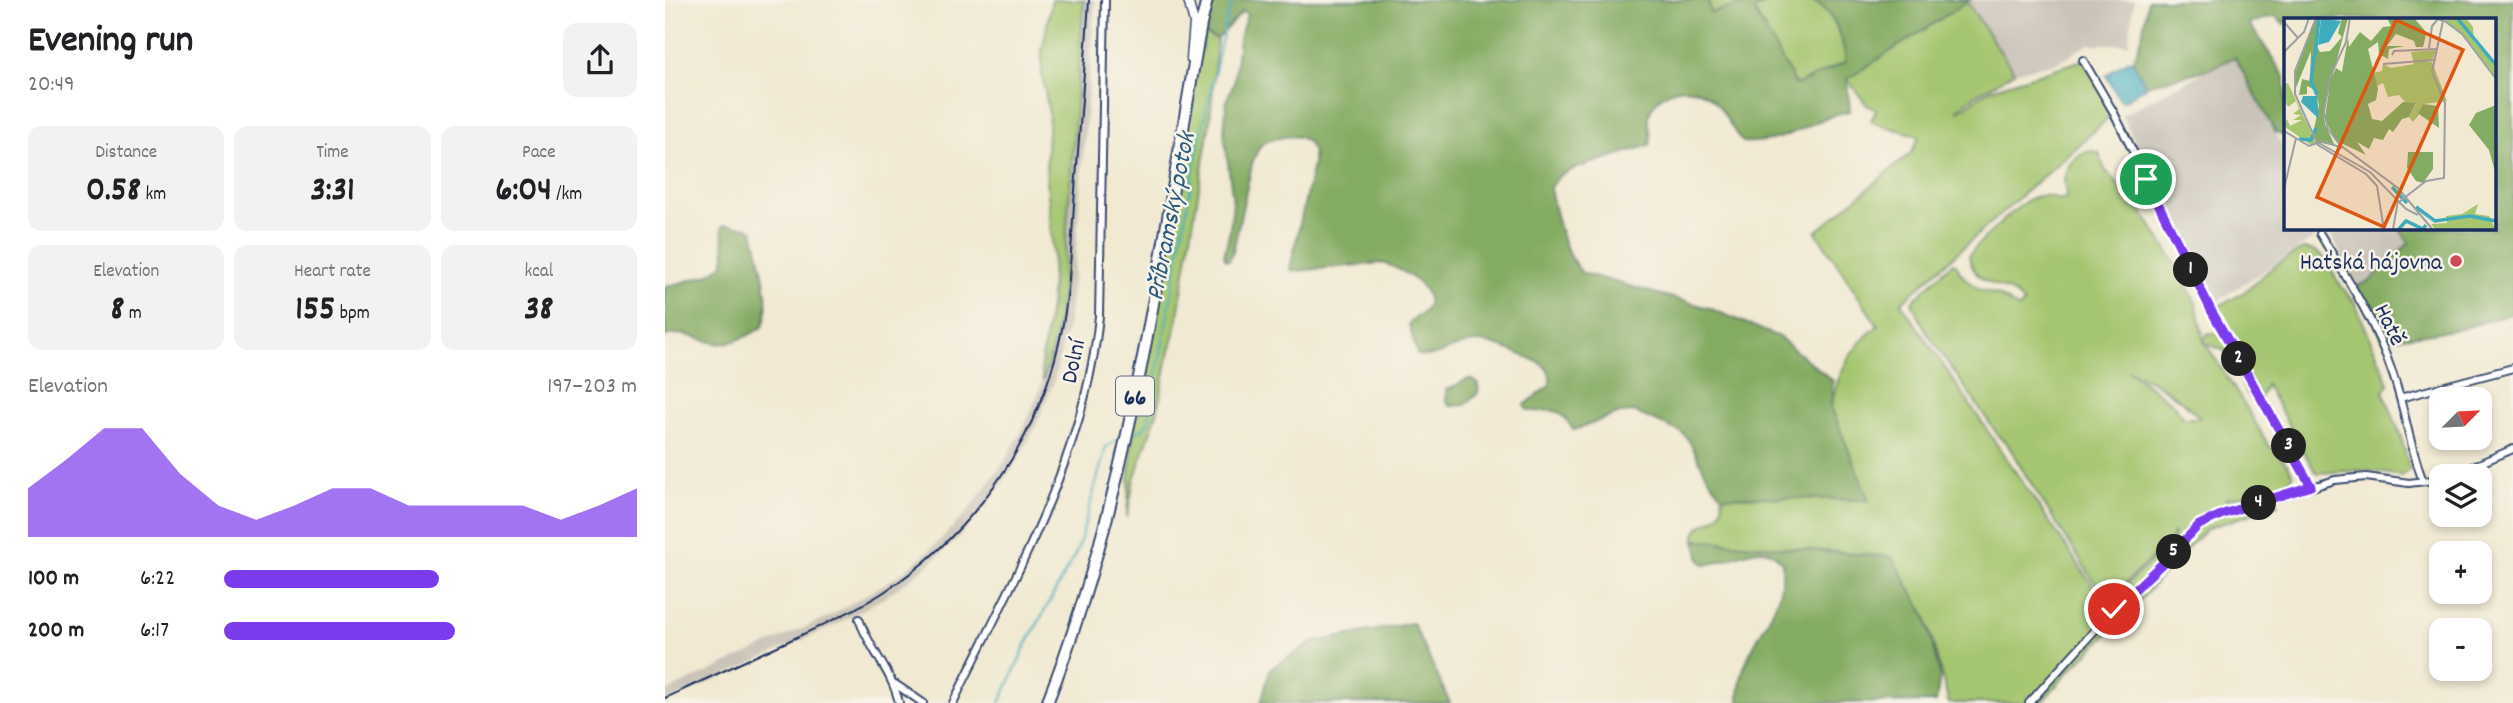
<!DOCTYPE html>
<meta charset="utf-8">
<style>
:root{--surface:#fff;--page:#f2f2f2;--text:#202124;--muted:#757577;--accent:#7c3aed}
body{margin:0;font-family:Dekko,sans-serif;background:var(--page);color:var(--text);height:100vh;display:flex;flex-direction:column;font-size:26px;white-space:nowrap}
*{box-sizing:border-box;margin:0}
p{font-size:23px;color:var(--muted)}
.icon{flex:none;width:38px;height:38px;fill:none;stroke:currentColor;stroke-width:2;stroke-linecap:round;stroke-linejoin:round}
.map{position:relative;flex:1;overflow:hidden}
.panel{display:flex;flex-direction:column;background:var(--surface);width:665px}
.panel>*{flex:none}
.needle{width:46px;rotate:66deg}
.controls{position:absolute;left:1764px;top:387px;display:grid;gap:14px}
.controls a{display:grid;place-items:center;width:63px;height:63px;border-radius:14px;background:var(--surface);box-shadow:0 4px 10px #0003;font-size:35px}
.pin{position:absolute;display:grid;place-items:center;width:60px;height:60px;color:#fff;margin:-30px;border:4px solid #fff;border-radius:50%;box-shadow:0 2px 7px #0007}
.km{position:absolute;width:35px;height:35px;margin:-18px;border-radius:50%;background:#222;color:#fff;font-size:19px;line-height:35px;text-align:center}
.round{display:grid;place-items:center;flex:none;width:74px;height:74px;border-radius:14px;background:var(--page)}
.overview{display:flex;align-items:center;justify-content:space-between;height:119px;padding:0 28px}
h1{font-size:38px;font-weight:800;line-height:52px}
.stats{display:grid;grid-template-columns:repeat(3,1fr);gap:10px;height:119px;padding:7px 28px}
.stats div{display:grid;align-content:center;border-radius:14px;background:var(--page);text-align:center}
.stats b{font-size:35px;font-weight:800}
.stats small{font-size:19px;font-weight:400}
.stats p{font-size:19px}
.chart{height:196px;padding:14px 28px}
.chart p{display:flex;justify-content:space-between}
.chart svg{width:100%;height:126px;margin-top:7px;fill:var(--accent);opacity:.7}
ul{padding:0 28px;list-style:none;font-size:23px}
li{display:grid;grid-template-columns:112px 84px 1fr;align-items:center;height:52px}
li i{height:18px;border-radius:9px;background:var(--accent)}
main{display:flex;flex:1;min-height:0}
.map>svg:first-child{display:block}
</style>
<main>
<section class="panel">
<div class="overview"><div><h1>Evening run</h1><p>20:49</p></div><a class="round"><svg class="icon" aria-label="share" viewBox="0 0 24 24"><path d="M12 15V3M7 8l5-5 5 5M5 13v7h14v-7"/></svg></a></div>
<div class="stats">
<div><p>Distance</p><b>0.58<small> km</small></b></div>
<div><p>Time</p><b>3:31</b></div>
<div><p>Pace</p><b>6:04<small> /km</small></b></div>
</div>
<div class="stats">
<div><p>Elevation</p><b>8<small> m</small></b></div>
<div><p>Heart rate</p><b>155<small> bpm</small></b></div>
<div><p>kcal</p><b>38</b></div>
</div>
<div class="chart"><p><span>Elevation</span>197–203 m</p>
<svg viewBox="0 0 160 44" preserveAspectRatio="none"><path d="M0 44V27L10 17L20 6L30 6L40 22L50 33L60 38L70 33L80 27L90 27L100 33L110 33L120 33L130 33L140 38L150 33L160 27V44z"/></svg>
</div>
<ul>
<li><b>100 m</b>6:22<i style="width:52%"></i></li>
<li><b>200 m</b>6:17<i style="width:56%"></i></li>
</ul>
</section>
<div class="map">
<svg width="1848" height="703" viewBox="0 0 1848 703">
<rect width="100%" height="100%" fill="#f7f3e8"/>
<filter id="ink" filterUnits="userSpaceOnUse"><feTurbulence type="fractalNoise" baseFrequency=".0143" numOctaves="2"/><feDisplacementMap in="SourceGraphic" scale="14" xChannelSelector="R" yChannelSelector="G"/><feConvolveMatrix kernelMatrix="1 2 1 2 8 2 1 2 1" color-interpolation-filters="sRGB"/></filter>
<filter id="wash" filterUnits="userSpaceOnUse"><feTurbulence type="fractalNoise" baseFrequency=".00686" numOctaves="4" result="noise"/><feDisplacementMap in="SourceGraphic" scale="28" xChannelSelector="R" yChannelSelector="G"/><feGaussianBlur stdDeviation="1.57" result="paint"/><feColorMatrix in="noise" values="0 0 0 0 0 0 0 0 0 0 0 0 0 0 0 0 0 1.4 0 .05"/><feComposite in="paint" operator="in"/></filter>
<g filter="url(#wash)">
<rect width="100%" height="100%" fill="#f1e9d2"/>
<path fill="#c9c3b8" d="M419 0H430L410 260 403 322 388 384 370 428 349 466 321 506 290 541 256 571 220 597 172 624 0 703V692L167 615 233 576 267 548 299 516 340 461 361 423 378 381 393 321 400 259Z
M1305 0H1469L1464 44H1424L1391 63 1349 72 1302 2Z
M1570 56 1620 152V228H1734L1744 243 1705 281 1692 286 1663 229 1549 303 1543 294 1457 115Z"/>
<path fill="#a5c66f" stroke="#607a66" stroke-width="2" fill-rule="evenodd" d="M387 0H419L397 293 390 340 378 381 376 366 386 300 388 253 381 168 384 114 377 73V52Z
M1043 0H1084L1085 3 1046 13Z
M1107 0C1119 0 1136 0 1147 1 1169 9 1179 41 1181 62L1131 85 1088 10Z
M1302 2 1349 72C1331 85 1309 93 1293 109V111L1326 89 1418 60 1449 113 1236 303 1440 604 1508 541 1509 532 1503 543 1447 595 1442 596 1437 594 1358 471 1342 443 1335 438 1261 331 1247 302 1287 263 1291 264 1296 274 1313 289 1333 295 1354 309 1359 304C1343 279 1311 292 1304 256 1309 246 1358 201 1367 198 1377 194 1385 195 1394 200L1401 198C1402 190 1397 183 1400 175 1404 160 1420 146 1434 153L1440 170 1476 210 1507 258 1531 303 1539 342 1542 334 1549 333 1561 326 1552 307C1562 301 1576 296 1585 288 1600 272 1618 259 1638 249L1650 251 1662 261 1672 281 1690 303 1720 374 1723 384 1719 393 1735 434 1745 470 1737 476 1698 470 1654 473 1650 471 1601 385 1591 407 1579 389 1568 358 1558 350 1540 343C1561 375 1582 407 1601 441 1609 454 1623 460 1628 476 1614 496 1583 495 1561 498V501L1610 498 1614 505 1543 528 1528 542 1455 622 1404 671 1376 703H1284L1261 617 1226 557 1030 540C1029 516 1062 529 1057 496L1203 500 1166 407C1173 372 1185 348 1213 326L1151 232 1246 153 1254 137C1239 128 1222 131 1206 121L1211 110 1202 105 1182 79ZM1462 370C1489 381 1515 397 1535 418H1519L1506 402Z
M540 34 552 39 545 121 510 333 502 361 492 413 469 479 462 518 467 439 491 311 531 72Z"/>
<path fill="#84ab62" stroke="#506d60" stroke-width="2" d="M547 0H1043L1046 13 1084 3V0H1107L1089 10 1131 85 1181 62C1179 45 1173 21 1160 8 1157 5 1149 2 1145 0H1305L1182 79 1185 111C1144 118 1125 145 1078 142 1060 124 1058 98 1031 90 1021 87 1013 87 1004 92 995 97 989 102 985 112 981 123 988 134 985 145L911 168 895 175 885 188C891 216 897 251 917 273L1044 308 1114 337 1168 381 1166 407 1204 500 1057 496 1043 477 1023 439 1016 432 969 412 955 413 909 430C904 425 902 419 897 415 887 405 872 416 861 409L860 405 885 385C886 374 884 369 875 363 856 355 831 342 811 342 791 342 771 362 752 354L744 324C749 316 761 315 763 305 767 285 731 265 716 263L629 271 625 269 648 165C650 144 640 133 619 137 612 138 603 140 597 144 592 149 589 158 587 164L568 251 564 260H561L559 255 565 230 568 202 559 132 562 99 569 83 574 39 582 15 578 11 552 39 540 34Z
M1483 0H1848V313L1795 329 1718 340 1692 286 1705 281 1744 243 1734 228H1829V19H1620V25L1611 16 1584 23 1620 77V137L1610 132 1570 57 1544 69 1481 85 1468 61 1477 37Z
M59 225 82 227 88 231C94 255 108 303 98 326 88 334 64 346 50 343 33 340 18 330 0 336V287L43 275 58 265 60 255 57 227Z
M805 379 814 384 813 393 800 405 785 406 781 402V390C790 388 796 380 805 379Z
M1030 540 1227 557 1261 617 1275 676 1271 702 1074 703C1074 689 1076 673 1082 660 1097 625 1120 605 1117 563 1099 532 1064 566 1039 564L1035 560Z
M748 623 785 703H596L605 669 649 642Z"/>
<path fill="#3facbd" stroke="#2d6e8e" stroke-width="2" d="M1463 60 1468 61 1481 87 1459 101 1455 100 1441 75Z"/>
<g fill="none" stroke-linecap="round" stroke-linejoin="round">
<path stroke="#3facbd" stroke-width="2" d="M470 433 478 429 484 420 530 163 561 20 569 0
M335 703 359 649 413 549 441 447 454 439"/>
</g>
</g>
<g filter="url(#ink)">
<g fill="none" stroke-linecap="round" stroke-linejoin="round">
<g stroke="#3b4b6f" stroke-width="10">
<path id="minor" d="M1418 60 1449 113 1547 311 1646 486
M1655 234C1682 278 1711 323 1727 372 1740 408 1744 445 1758 481
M1735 398 1848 368
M1786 476 1848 449
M194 619C204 649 227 671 234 703
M230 684 258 703
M288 703C348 580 421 455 434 316L440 0
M1364 703 1449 609 1500 561 1526 532 1545 519 1670 480 1701 477 1744 483 1776 479"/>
</g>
<g stroke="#3b4b6f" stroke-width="11">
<path id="tertiary" d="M523 0 529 23 526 59"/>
</g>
<g stroke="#3b4b6f" stroke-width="14">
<path id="primary" d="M382 703C468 486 495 252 536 24L542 0"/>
</g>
<use href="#minor" stroke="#fff" stroke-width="6"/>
<use href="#tertiary" stroke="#fff" stroke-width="8"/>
<use href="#primary" stroke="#fff" stroke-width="10"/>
<path stroke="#1b2f5e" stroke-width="2" d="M0 698C43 678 87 658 130 638 160 624 191 610 219 592 307 534 370 445 394 343 406 293 406 241 410 190 415 127 420 63 424 0"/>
</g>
</g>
<g fill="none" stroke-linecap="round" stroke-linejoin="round" filter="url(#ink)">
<g stroke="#fff" stroke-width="14">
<path id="route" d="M1449 609 1500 561 1534 525 1558 514 1646 486 1547 312 1481 179"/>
</g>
<use href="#route" stroke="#7c3aed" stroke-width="9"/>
</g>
<circle fill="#d1495b" stroke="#f7f3e8" stroke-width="2.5" cx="1791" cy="261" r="7"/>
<g text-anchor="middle" stroke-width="5" stroke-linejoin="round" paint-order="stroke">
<rect fill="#f7f3e8" stroke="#5d6a87" stroke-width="2" x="451" y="376.5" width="38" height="39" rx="5"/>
<g font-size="23" font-weight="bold" fill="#1b2f5e">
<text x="470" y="404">66</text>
</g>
<g font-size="24" fill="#1b2f5e" stroke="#f7f3e8" text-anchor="end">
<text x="1777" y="269">Haťská hájovna</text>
</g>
<g font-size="24" fill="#1b2f5e" stroke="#f7f3e8">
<text transform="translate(1726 324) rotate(64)" y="8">Hatě</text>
<text transform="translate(407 361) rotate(-78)" y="8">Dolní</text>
</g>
<g font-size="26" font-style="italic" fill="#285b7f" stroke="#f7f3e8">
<text transform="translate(504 216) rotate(-79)" y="9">Příbramský potok</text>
</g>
</g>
<g transform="translate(1619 18)">
<rect width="212" height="212" fill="#f1e9d2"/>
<path d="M164 0H182L189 9 190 23 210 46 212 41V60L182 20 161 3ZM152 32 149 41 139 43 148 44 163 83 139 86 129 104 125 99 132 86 122 85 115 77 104 79 99 65 91 69 89 55 98 53 99 46 107 50 130 46 127 34ZM4 65 32 125 27 127 0 108 3 101 6 108 18 102H9L17 97 9 96 15 91 12 83 4 89 0 82V66ZM194 186 191 196 205 198 212 212H152L147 206 163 205 162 198 178 196Z" fill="#a5c66f"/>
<path d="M32 0H36L31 25 36 34 46 33 58 19 54 15 58 0H64L40 90 41 106 51 128 33 124 29 116 35 87 31 72 23 68V76L15 77 18 61 26 63 27 33 11 72 12 53ZM103 0H130L142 14 141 21 139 29H132L130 23 112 16 103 28H121L105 31 104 41 95 36 94 24 84 31 94 71 92 82 84 86 88 101 98 103 119 84 132 85 125 99 118 101 109 114 105 111 99 122 90 120 85 131 73 124 82 137 51 122 41 101 46 64 52 50 58 54 64 19 65 29 76 14 87 23 99 9 107 8ZM139 86 154 88 155 110 135 96 129 104ZM212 87V157L205 132 185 107 192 95ZM124 134H149V151L139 165 132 163 123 150Z" fill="#84ab62"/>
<path d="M37 0 57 3 45 24 34 27ZM19 78H33L35 101 17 84Z" fill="#3facbd"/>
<path fill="none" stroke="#3facbd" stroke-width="3.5" d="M173 0 212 47M30 38 27 63 33 77M31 38 35 0M15 121 27 122 32 110M108 169 123 185M132 189 151 203 186 198 212 203M114 212 122 203 139 211 142 207"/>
<path fill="none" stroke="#9b9fa4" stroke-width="2" d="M32 0 11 53V76L34 127 82 156 93 168 100 212M66 0 62 24 46 59 40 94 44 111 56 127 114 170 149 212M158 1 178 16 212 61M0 4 14 20M145 30 148 8 154 1M0 34 20 14 25 0M108 37 110 33 154 31M99 46 150 42M0 113 25 128 39 123 58 130M35 125 86 154 122 191 134 197M0 171 12 120M115 184 142 163 160 160 161 85 148 54 159 3 152 0M109 211 114 183"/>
<path fill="#de5710" fill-opacity="0.15" stroke="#de5710" stroke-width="3.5" d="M112 2 179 32 100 209 33 179Z"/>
<rect width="212" height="212" fill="none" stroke="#1b2f5e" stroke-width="3.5"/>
</g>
</svg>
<div class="controls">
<a><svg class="needle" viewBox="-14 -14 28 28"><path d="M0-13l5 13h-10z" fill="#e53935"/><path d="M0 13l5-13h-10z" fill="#757577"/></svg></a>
<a><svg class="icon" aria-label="layers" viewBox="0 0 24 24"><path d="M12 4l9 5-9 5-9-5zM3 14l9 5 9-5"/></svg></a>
<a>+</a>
<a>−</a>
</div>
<div class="pin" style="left:1481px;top:179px;background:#1e9e55"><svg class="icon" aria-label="arrive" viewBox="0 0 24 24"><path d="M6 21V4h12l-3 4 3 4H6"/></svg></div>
<div class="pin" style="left:1449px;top:609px;background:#d93025"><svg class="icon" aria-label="check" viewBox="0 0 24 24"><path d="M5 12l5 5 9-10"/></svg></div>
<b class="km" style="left:1526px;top:270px">1</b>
<b class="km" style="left:1574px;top:359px">2</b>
<b class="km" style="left:1624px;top:446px">3</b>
<b class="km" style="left:1594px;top:503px">4</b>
<b class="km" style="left:1509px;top:552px">5</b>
</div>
</main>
